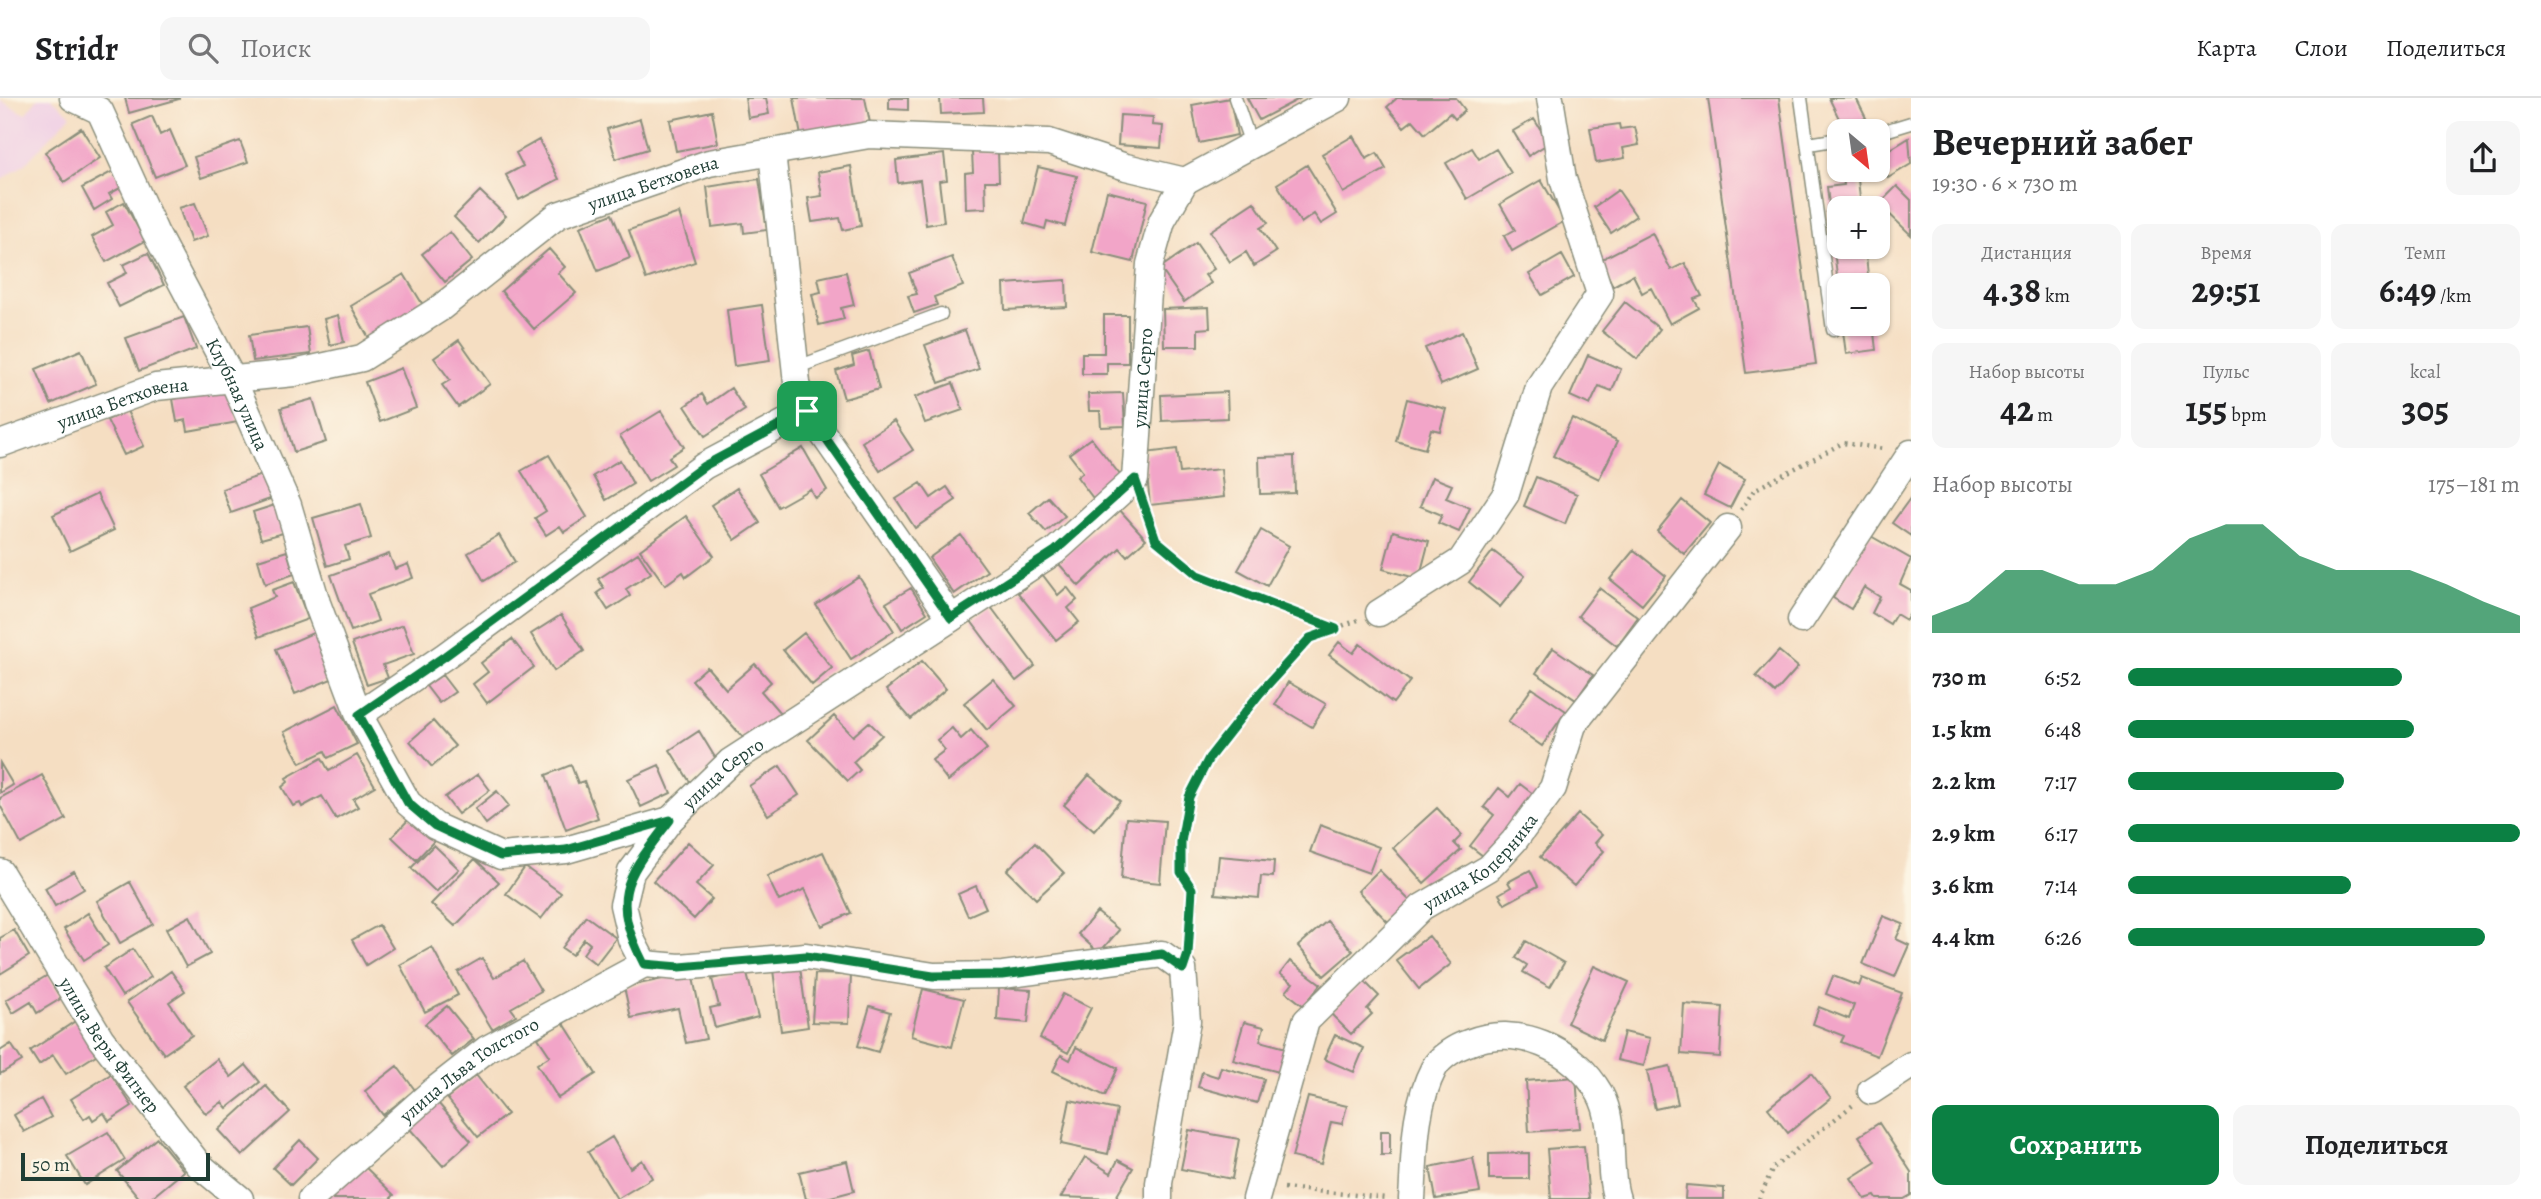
<!DOCTYPE html>
<html lang="ru">
<meta charset="utf-8">
<style>
:root{--surface:#fff;--page:#f6f6f6;--text:#202124;--muted:#757577;--line:#e0e0e0;--accent:#0b8043}
body{margin:0;font-family:Alegreya,serif;background:var(--page);color:var(--text);height:100vh;display:flex;flex-direction:column;font-size:26px;white-space:nowrap}
*{box-sizing:border-box;margin:0}
p{font-size:23px;color:var(--muted)}
.icon{flex:none;width:38px;height:38px;fill:none;stroke:currentColor;stroke-width:2;stroke-linecap:round;stroke-linejoin:round}
.map{position:relative;flex:1;overflow:hidden}
.side{display:flex;flex-direction:column;background:var(--surface);width:630px}
.side>*{flex:none}
.needle{width:46px;rotate:151deg}
.fabs{position:absolute;left:1827px;top:21px;display:grid;gap:14px}
.fabs a{display:grid;place-items:center;width:63px;height:63px;border-radius:14px;background:var(--surface);box-shadow:0 2px 5px #0004;font-size:35px}
.scale{position:absolute;left:21px;bottom:18px;width:189px;box-sizing:border-box;padding-left:7px;border:4px solid #1f3d34;border-top:0;font-size:19px;line-height:24px;white-space:nowrap;color:#1f3d34;-webkit-text-stroke:5px #fcf5e5;paint-order:stroke}
.pin{position:absolute;display:grid;place-items:center;width:60px;height:60px;color:#fff;margin:-30px;border-radius:14px;box-shadow:0 4px 10px #0006}
.round{display:grid;place-items:center;flex:none;width:74px;height:74px;border-radius:14px;background:var(--page)}
.overview{display:flex;align-items:center;justify-content:space-between;height:119px;padding:0 21px}
h1{font-size:38px;font-weight:700;line-height:52px}
.metrics{display:grid;grid-template-columns:repeat(3,1fr);gap:10px;height:119px;padding:7px 21px}
.metrics div{display:grid;align-content:center;border-radius:14px;background:var(--page);text-align:center}
.metrics b{font-size:35px;font-weight:700}
.metrics small{font-size:19px;font-weight:400}
.metrics p{font-size:19px}
.chart{height:196px;padding:14px 21px}
.chart p{display:flex;justify-content:space-between}
.chart svg{width:100%;height:126px;margin-top:7px;fill:var(--accent);opacity:.7}
.button{display:flex;gap:14px;margin-top:auto;padding:14px 21px}
.button a{flex:1;height:80px;border-radius:14px;background:var(--accent);color:#fff;font-size:28px;font-weight:700;line-height:80px;text-align:center}
.button a+a{background:var(--page);color:var(--text)}
ul{padding:0 21px;list-style:none;font-size:23px}
li{display:grid;grid-template-columns:112px 84px 1fr;align-items:center;height:52px}
li i{height:18px;border-radius:9px;background:var(--accent)}
header{display:flex;align-items:center;gap:42px;box-sizing:border-box;height:98px;padding:0 35px;background:var(--surface);border-bottom:2px solid var(--line)}
header strong{font-size:33px}
nav{display:flex;gap:38px;margin-inline-start:auto;font-size:24px}
.search{width:490px;height:63px;background:var(--page);display:flex;align-items:center;gap:18px;box-sizing:border-box;padding:0 24px;border-radius:14px;color:var(--muted);font-size:26px}
main{display:flex;flex:1;min-height:0}
.map>svg:first-child{display:block}
</style>
<header>
<strong>Stridr</strong>
<div class="search"><svg class="icon" aria-label="search" viewBox="0 0 24 24"><circle cx="10" cy="10" r="6"/><path d="M15 15l6 6"/></svg>Поиск</div>
<nav><a>Карта</a><a>Слои</a><a>Поделиться</a></nav>
</header>
<main>
<div class="map">
<svg width="1911" height="1101" viewBox="0 0 1911 1101">
<rect width="100%" height="100%" fill="#fcf5e5"/>
<filter id="ink" filterUnits="userSpaceOnUse"><feTurbulence type="fractalNoise" baseFrequency=".0143" numOctaves="2"/><feDisplacementMap in="SourceGraphic" scale="14" xChannelSelector="R" yChannelSelector="G"/><feConvolveMatrix kernelMatrix="1 2 1 2 8 2 1 2 1" color-interpolation-filters="sRGB"/></filter>
<filter id="wash" filterUnits="userSpaceOnUse"><feTurbulence type="fractalNoise" baseFrequency=".00686" numOctaves="4" result="noise"/><feDisplacementMap in="SourceGraphic" scale="28" xChannelSelector="R" yChannelSelector="G"/><feGaussianBlur stdDeviation="1.57" result="paint"/><feColorMatrix in="noise" values="0 0 0 0 0 0 0 0 0 0 0 0 0 0 0 0 0 1.4 0 .05"/><feComposite in="paint" operator="in"/></filter>
<g filter="url(#wash)">
<rect width="100%" height="100%" fill="#f5dec2"/>
<path fill="#f0d0e5" d="M38 0H51L71 17 25 66 0 83V2L25 16Z"/>
<g id="blocks">
<path fill="#f2a5c8" d="M125 0H179V1L129 15Z
M745 0H766L769 16 748 20Z
M794 0H865L870 25 801 38Z
M889 0H908V12L889 11Z
M940 0H983L984 14 941 16Z
M1230 0 1237 37 1199 45 1192 7Z
M1247 0H1301L1259 22Z
M1397 0H1456L1465 12 1455 21 1450 15 1425 36 1413 22 1404 29 1387 9Z
M1708 0H1779L1816 266 1746 275Z
M1829 0H1856L1866 20 1844 31Z
M712 13 718 45 676 53 670 22Z
M1120 17 1153 19 1152 27 1163 28 1161 50 1118 47Z
M152 18 160 37 170 32 185 67 155 79 133 26Z
M640 21 648 51 616 61 607 31Z
M1534 21 1549 45 1528 58 1513 33Z
M1619 26 1620 31 1635 29 1639 47 1623 50 1625 60 1596 65 1590 30Z
M81 30 100 60 64 84 45 54Z
M1353 38 1366 61 1377 55 1386 71 1343 95 1322 56Z
M1909 40 1911 66 1888 80 1878 59Z
M539 42 559 81 519 102 506 77 523 68 516 55Z
M240 43 248 64 201 80 194 59Z
M1472 50 1479 61 1496 51 1511 75 1467 101 1446 65Z
M998 53 999 83H985L986 110 966 111 965 75 973 74 972 54Z
M944 56 947 82 939 83 944 124 926 127 920 82 898 85 896 62Z
M1307 67 1337 116 1321 126 1314 116 1301 125 1277 86Z
M851 68 861 128 843 132 840 120 812 124 808 100 822 98 818 74Z
M1038 69 1077 78 1065 128 1047 123 1045 131 1024 125Z
M115 72 124 88 109 96 112 101 94 112 82 90Z
M1842 72H1857L1861 110H1839V149H1865L1869 187H1838L1827 89 1844 87Z
M759 81 767 132 744 135 743 125 712 129 707 89Z
M1541 82 1565 123 1512 153 1504 138 1515 132 1500 106Z
M1897 88 1911 102V137L1879 106Z
M1618 92 1636 118 1611 135 1594 109Z
M480 93 506 118 479 145 454 119Z
M1107 93 1147 103 1133 164 1092 154Z
M124 104 145 143 106 164 92 139 113 127 106 114Z
M1254 104 1268 125 1260 130 1276 154 1254 168 1246 154 1230 164 1210 133Z
M195 105 208 138 191 144 179 110Z
M679 115 695 164 646 181 629 132Z
M612 116 630 160 598 173 580 129Z
M450 134 472 162 445 184 422 156Z
M1652 135 1671 172 1685 165 1702 198 1694 201 1699 210 1670 226 1651 190 1642 195 1633 177 1613 188 1600 162Z
M1196 145 1214 171 1205 177 1211 185 1184 204 1160 170Z
M549 151 565 169 558 175 576 195 534 231 501 193Z
M148 155 164 187 119 209 107 185 127 175 123 167Z
M1562 157 1574 179 1542 197 1529 176Z
M952 159 963 188 934 199 937 207 914 215 908 198 917 196 909 175Z
M846 174 854 207 841 210 844 221 819 227 812 196 821 194 818 180Z
M404 176 423 207 369 240 351 208Z
M1066 182 1067 209 1005 212 1004 186Z
M1625 204 1660 231 1637 261 1602 233Z
M762 207 770 263 734 268 727 212Z
M1209 209 1210 230 1198 231V248H1164L1163 211Z
M338 217 344 244 330 247 324 221Z
M1104 217H1128V265H1107V276H1082V255H1104Z
M184 219 196 251 139 273 126 240Z
M1842 226H1873L1876 252 1846 256Z
M307 229 311 256 253 263 249 237Z
M965 232 979 271 939 285 925 247Z
M1462 234 1478 271 1441 287 1425 250Z
M459 242 490 286 458 309 442 287 450 282 434 260Z
M81 252 96 286 51 306 36 271Z
M869 253 879 291 844 301 836 273 854 267 852 258Z
M1588 257 1621 271 1612 293 1599 288 1590 307 1570 298Z
M401 270 416 310 380 324 365 284Z
M953 285 963 312 925 325 915 299Z
M232 290 238 324 188 333 186 322 177 324 173 301Z
M731 290 745 312 705 338 685 308 702 296 708 306Z
M1227 294 1228 320 1162 323 1161 297Z
M1123 295 1125 328 1101 329 1100 313H1089L1088 296Z
M313 301 326 344 294 354 281 310Z
M1407 301 1446 311 1440 333 1431 331 1425 351 1396 343Z
M127 313 144 348 124 357 107 322Z
M661 313 684 349 669 359 674 367 648 383 620 338Z
M1572 320 1618 343 1599 381 1553 358Z
M894 323 913 352 880 373 862 344Z
M1091 340 1124 382 1096 404 1077 379 1083 374 1069 356Z
M803 350 827 392 815 400 810 391 778 409 759 376Z
M1177 351 1180 375 1221 371 1224 399 1150 407 1145 355Z
M549 357 587 419 564 434 560 428 546 437 535 420 546 413 521 373Z
M1294 358 1295 395 1260 396 1259 359Z
M620 362 633 386 606 402 593 378Z
M1719 367 1745 381 1730 410 1704 397Z
M264 376 273 400 231 415 222 391Z
M1432 379 1452 387 1446 400 1470 410 1459 434 1438 425 1442 417 1420 408Z
M1536 379 1577 396 1565 426 1524 408Z
M921 385 931 400 947 389 956 402 915 430 896 401Z
M737 390 760 425 735 442 711 407Z
M97 396 114 432 70 453 53 417Z
M1048 399 1065 418 1046 434 1029 415Z
M1911 399V438L1892 425Z
M1682 402 1710 425 1684 456 1657 433Z
M361 406 371 440 345 448 349 461 327 468 313 420Z
M275 407 283 435 261 441 253 414Z
M1118 410 1146 441 1127 458 1120 450 1079 488 1058 465Z
M686 418 714 458 686 479 683 474 665 487 640 452Z
M1261 432 1289 448 1267 488 1238 472Z
M1393 433 1429 443 1419 481 1383 471Z
M499 437 515 464 484 483 468 455Z
M961 437 987 473 954 496 929 460Z
M1869 437 1911 461 1900 486 1911 492V514L1906 522 1896 516 1890 526 1872 515 1880 499 1864 489 1851 511 1833 500Z
M1634 452 1666 478 1642 507 1610 481Z
M287 453 294 476 265 486 258 462Z
M1493 453 1525 478 1500 509 1469 484Z
M638 455 651 475 626 491 630 498 608 512 597 495 604 490 598 481Z
M389 456 395 471 408 466 413 480 368 496 378 523 351 533 331 477Z
M1042 476 1058 497 1067 489 1077 502 1068 510 1079 524 1056 542 1018 495Z
M859 479 894 533 851 561 816 507Z
M294 484 308 521 259 539 248 510 275 499 272 492Z
M911 490 927 515 902 531 886 505Z
M1599 490 1638 519 1617 548 1578 518Z
M991 509 1035 568 1016 583 971 523Z
M561 517 584 553 554 573 531 536Z
M403 527 414 556 383 567 388 580 367 587 352 545Z
M315 534 334 580 295 596 276 551Z
M804 535 832 570 812 587 783 552Z
M512 541 534 569 487 605 473 586 488 574 481 565Z
M1339 544 1353 555 1360 546 1410 583 1393 605 1329 557Z
M1553 550 1593 577 1576 602 1536 575Z
M1779 553 1798 569 1775 595 1756 578Z
M922 563 946 591 911 621 886 592Z
M755 566 771 584 761 593 780 615 747 644 692 582 707 569 726 591Z
M442 577 455 594 439 605 426 588Z
M993 581 1016 608 987 632 964 605Z
M1288 584 1326 606 1312 629 1275 607Z
M1532 590 1566 613 1542 648 1508 624Z
M337 607 357 646 328 660 325 653 300 665 284 634Z
M834 618 853 638 869 624 882 637 853 664 860 672 848 683 808 642Z
M433 623 455 648 432 669 410 643Z
M952 630 961 641 971 632 987 651 948 683 932 662 945 652 937 642Z
M699 633 719 666 690 684 670 652Z
M357 657 375 688 353 701 358 709 336 721 322 698 302 709 300 705 293 708 282 689 288 684 286 680 322 660 329 673Z
M0 665 13 687 0 695Z
M571 667 578 685 584 683 598 720 566 732 546 677Z
M659 667 671 695 641 709 628 681Z
M780 668 799 697 768 717 749 688Z
M478 676 490 692 458 716 445 699Z
M42 677 66 721 21 746 0 707V700Z
M1089 677 1120 703 1094 733 1064 707Z
M1520 686 1537 699 1487 761 1470 748 1494 717 1484 709 1499 690 1510 699Z
M497 693 509 708 486 726 475 711Z
M1437 710 1462 737 1454 745 1461 752 1424 785 1393 750Z
M1578 716 1602 737 1595 745 1604 753 1574 788 1540 759Z
M410 720 434 743 416 762 392 739Z
M1126 720 1165 723 1160 785 1121 781Z
M1320 727 1379 749 1369 775 1310 754Z
M688 744 714 767 696 787 712 801 694 821 653 783Z
M1035 745 1064 775 1036 801 1007 772Z
M434 747 459 771 436 794 411 770Z
M823 754 851 815 822 828 805 791 779 803 767 778Z
M1219 758 1274 763 1273 779 1261 778 1259 800 1215 796Z
M475 761 499 784 455 828 431 806Z
M525 769 561 795 541 821 506 796Z
M1379 772 1410 803 1388 824 1358 793Z
M1530 772 1538 788 1505 806 1499 796 1511 789 1508 784Z
M74 773 84 791 55 808 45 790Z
M130 784 153 826 120 845 97 803Z
M976 788 986 810 968 818 958 796Z
M1097 814 1119 832 1099 855 1078 836Z
M88 815 108 847 84 862 64 831Z
M190 818 210 856 186 869 166 831Z
M586 818 616 840 596 866 583 856 590 846 584 841 572 857 562 850Z
M1883 818 1903 826 1896 841 1909 847 1895 879 1863 866Z
M1327 823 1353 853 1324 878 1298 848Z
M379 827 393 850 366 867 352 842Z
M14 832 29 858 0 876V840Z
M1429 838 1451 866 1419 891 1396 862Z
M1526 843 1564 865 1550 889 1523 874 1527 867 1516 860Z
M432 849 458 897 425 914 400 867Z
M133 851 151 879 122 898 104 870Z
M482 860 494 880 523 863 541 893 511 910 516 917 492 931 458 874Z
M1290 863 1321 886 1304 908 1286 894 1293 885 1280 876Z
M1594 868 1629 884 1602 942 1567 925Z
M800 869 808 929 781 933 773 872Z
M746 872 758 919 715 930 710 910 719 908 712 881Z
M171 873 185 893 169 904 192 937 164 956 127 904Z
M692 875 706 941 686 945 678 910 631 920 624 889Z
M815 876 851 877 849 925 812 924Z
M48 877 62 900 37 915 31 904 13 915 6 902Z
M1833 878 1859 888 1862 880 1902 895 1877 958 1841 944 1844 938 1813 926 1819 909 1849 921 1854 907 1826 896Z
M1364 883 1379 898 1367 911 1372 916 1351 936 1330 915Z
M999 890 1031 892 1028 925 997 922Z
M923 891 964 901 952 949 911 938Z
M1063 896 1091 910 1068 955 1040 940Z
M1684 906 1723 909 1720 959 1681 956Z
M447 908 474 941 452 958 425 926Z
M870 908 890 914 878 954 858 948Z
M77 922 99 955 66 976 53 957 39 967 30 953Z
M563 924 596 976 558 1000 537 966 550 958 538 940Z
M1244 924 1264 929 1260 943 1286 950 1279 974 1233 962Z
M1624 934 1650 940 1644 968 1617 962Z
M1335 937 1364 950 1354 974 1324 961Z
M11 946 22 963 0 976V953Z
M1076 949 1118 970 1105 998 1053 973 1061 957 1070 962Z
M217 961 231 979 246 967 260 984 227 1010 222 1004 206 1016 183 988Z
M397 968 415 992 383 1017 365 993Z
M1670 968 1678 1006 1655 1011 1647 973Z
M1221 969 1264 981 1257 1005 1198 989 1202 974 1218 979Z
M1811 975 1831 1000 1788 1035 1768 1010Z
M111 976 132 1008 109 1023 104 1015 93 1022 90 1017 84 1021 71 1001Z
M476 977 507 1016 478 1039 447 1000Z
M1576 979 1580 1030 1529 1034 1526 983Z
M266 988 290 1014 242 1058 218 1032Z
M1308 999 1347 1008 1342 1026 1331 1024 1321 1066 1292 1059Z
M41 1001 51 1019 24 1034 14 1017Z
M1070 1002 1117 1012 1108 1056 1061 1046Z
M438 1005 471 1043 443 1068 409 1030Z
M1879 1025 1911 1074V1097L1904 1101H1877L1875 1098 1865 1101 1851 1080 1876 1064 1859 1038Z
M1189 1032 1239 1041 1232 1081 1181 1071Z
M1381 1033H1390V1057H1381Z
M108 1034 125 1062 85 1087 67 1058Z
M612 1039 630 1070 642 1062 652 1080 617 1101 588 1054Z
M157 1040 184 1073 150 1101H140L117 1073Z
M300 1042 318 1060 291 1087 273 1070Z
M1584 1048 1589 1101H1551L1547 1051Z
M1529 1055V1081H1489V1056Z
M1085 1059 1111 1075 1118 1062 1133 1070 1115 1101 1061 1099Z
M1473 1060 1480 1094 1436 1101 1430 1069Z
M847 1063 854 1093 823 1101H806L799 1074Z
M361 1065 394 1097 390 1101H325Z
M1686 1087 1724 1090V1101H1685Z"/>
</g>
</g>
<g filter="url(#ink)">
<use href="#blocks" fill-opacity="0" stroke="#8a8e7b" stroke-width="2"/>
<g fill="none" stroke-linecap="round" stroke-linejoin="round">
<g stroke="#8a8e7b" stroke-width="15">
<path id="lane" d="M1235 0 1252 49
M1801 0 1833 232
M1878 35 1911 25
M1809 46 1839 41
M795 270 941 216"/>
</g>
<g stroke="#8a8e7b" stroke-width="29">
<g id="street">
<path id="s1" d="M73 0 100 13 155 134 232 280 288 407 317 505 359 617 408 705 435 728 501 758 566 752 670 722"/>
<path d="M772 54 798 294 807 313 951 520"/>
<path id="s2" d="M0 346 156 289 294 275 362 260 439 211 558 117 709 65 869 37 1049 44 1126 69 1185 83 1338 0"/>
<path d="M1379 515 1461 463 1506 396 1539 289 1600 196 1563 81 1550 0"/>
<path d="M1801 522 1911 355"/>
<path d="M359 617 445 558 704 368 807 313"/>
<path id="s3" d="M0 774 101 941 199 1067 240 1101"/>
<path id="s4" d="M644 866 631 841 623 807 631 774 670 722 730 664 1055 453 1135 381 1150 166 1162 123 1185 83"/>
<path d="M644 866 680 869 806 858 934 878 1003 877 1162 856 1183 871 1187 923 1159 1085V1101"/>
<path d="M1871 993 1911 967"/>
<path id="s5" d="M311 1101 432 994 487 951 644 866"/>
<path id="s6" d="M1256 1101 1306 923 1422 809 1489 770 1514 743 1553 690 1573 627 1728 430"/>
<path d="M1412 1101C1415 1057 1413 1010 1434 970 1440 959 1456 949 1468 945 1517 925 1574 950 1600 996 1617 1027 1606 1069 1617 1101"/>
</g>
</g>
<path stroke="#8a8e7b" stroke-width="4.5" stroke-dasharray="2 5" stroke-linecap="butt" d="M1143 405 1156 441 1198 477 1334 530
M1741 412 1754 392 1843 345 1884 351
M1188 844 1192 791 1181 774V744L1189 699 1209 660 1260 595 1310 540 1358 522
M1284 1090 1386 1100
M1759 1101 1773 1070 1853 1007"/>
<use href="#lane" stroke="#fff" stroke-width="12"/>
<use href="#street" stroke="#fff" stroke-width="26"/>
</g>
</g>
<g fill="none" stroke-linecap="round" stroke-linejoin="round" filter="url(#ink)">
<g stroke="#fff" stroke-width="14">
<path id="route" d="M807 313 951 520 1055 453 1135 381 1156 442 1198 477 1336 531 1310 540 1260 595 1209 660 1189 699 1181 744V774L1192 791 1188 856 1183 871 1162 856 1003 877 933 878 806 858 680 869 644 866C608 796 627 779 670 722L566 752 500 758 435 728 408 705 359 617 445 558 704 368Z"/>
</g>
<use href="#route" stroke="#0b8043" stroke-width="9"/>
</g>
<g text-anchor="middle" stroke-width="5" stroke-linejoin="round" paint-order="stroke">
<g font-size="19" fill="#1f3d34" stroke="#fcf5e5">
<text dy="7" stroke="none"><textPath href="#s2" startOffset="718">улица Бетховена</textPath></text>
<text dy="7" stroke="none"><textPath href="#s4" startOffset="842">улица Серго</textPath></text>
<text dy="7" stroke="none"><textPath href="#s1" startOffset="345">Клубная улица</textPath></text>
<text dy="7" stroke="none"><textPath href="#s2" startOffset="130">улица Бетховена</textPath></text>
<text dy="7" stroke="none"><textPath href="#s4" startOffset="233">улица Серго</textPath></text>
<text dy="7" stroke="none"><textPath href="#s6" startOffset="422">улица Коперника</textPath></text>
<text dy="7" stroke="none"><textPath href="#s3" startOffset="205">улица Веры Фигнер</textPath></text>
<text dy="7" stroke="none"><textPath href="#s5" startOffset="205">улица Льва Толстого</textPath></text>
</g>
</g>
</svg>
<div class="fabs">
<a><svg class="needle" viewBox="-14 -14 28 28"><path d="M0-13l5 13h-10z" fill="#e53935"/><path d="M0 13l5-13h-10z" fill="#757577"/></svg></a>
<a>+</a>
<a>−</a>
</div>
<div class="scale">50 m</div>
<div class="pin" style="left:807px;top:313px;background:#1e9e55"><svg class="icon" aria-label="arrive" viewBox="0 0 24 24"><path d="M6 21V4h12l-3 4 3 4H6"/></svg></div>
</div>
<section class="side">
<div class="overview"><div><h1>Вечерний забег</h1><p>19:30 · 6 × 730 m</p></div><a class="round"><svg class="icon" aria-label="share" viewBox="0 0 24 24"><path d="M12 15V3M7 8l5-5 5 5M5 13v7h14v-7"/></svg></a></div>
<div class="metrics">
<div><p>Дистанция</p><b>4.38<small> km</small></b></div>
<div><p>Время</p><b>29:51</b></div>
<div><p>Темп</p><b>6:49<small> /km</small></b></div>
</div>
<div class="metrics">
<div><p>Набор высоты</p><b>42<small> m</small></b></div>
<div><p>Пульс</p><b>155<small> bpm</small></b></div>
<div><p>kcal</p><b>305</b></div>
</div>
<div class="chart"><p><span>Набор высоты</span>175–181 m</p>
<svg viewBox="0 0 160 44" preserveAspectRatio="none"><path d="M0 44V38L10 33L20 22L30 22L40 27L50 27L60 22L70 11L80 6L90 6L100 17L110 22L120 22L130 22L140 27L150 33L160 38V44z"/></svg>
</div>
<ul>
<li><b>730 m</b>6:52<i style="width:70%"></i></li>
<li><b>1.5 km</b>6:48<i style="width:73%"></i></li>
<li><b>2.2 km</b>7:17<i style="width:55%"></i></li>
<li><b>2.9 km</b>6:17<i style="width:100%"></i></li>
<li><b>3.6 km</b>7:14<i style="width:57%"></i></li>
<li><b>4.4 km</b>6:26<i style="width:91%"></i></li>
</ul>
<div class="button"><a>Сохранить</a><a>Поделиться</a></div>
</section>
</main>
